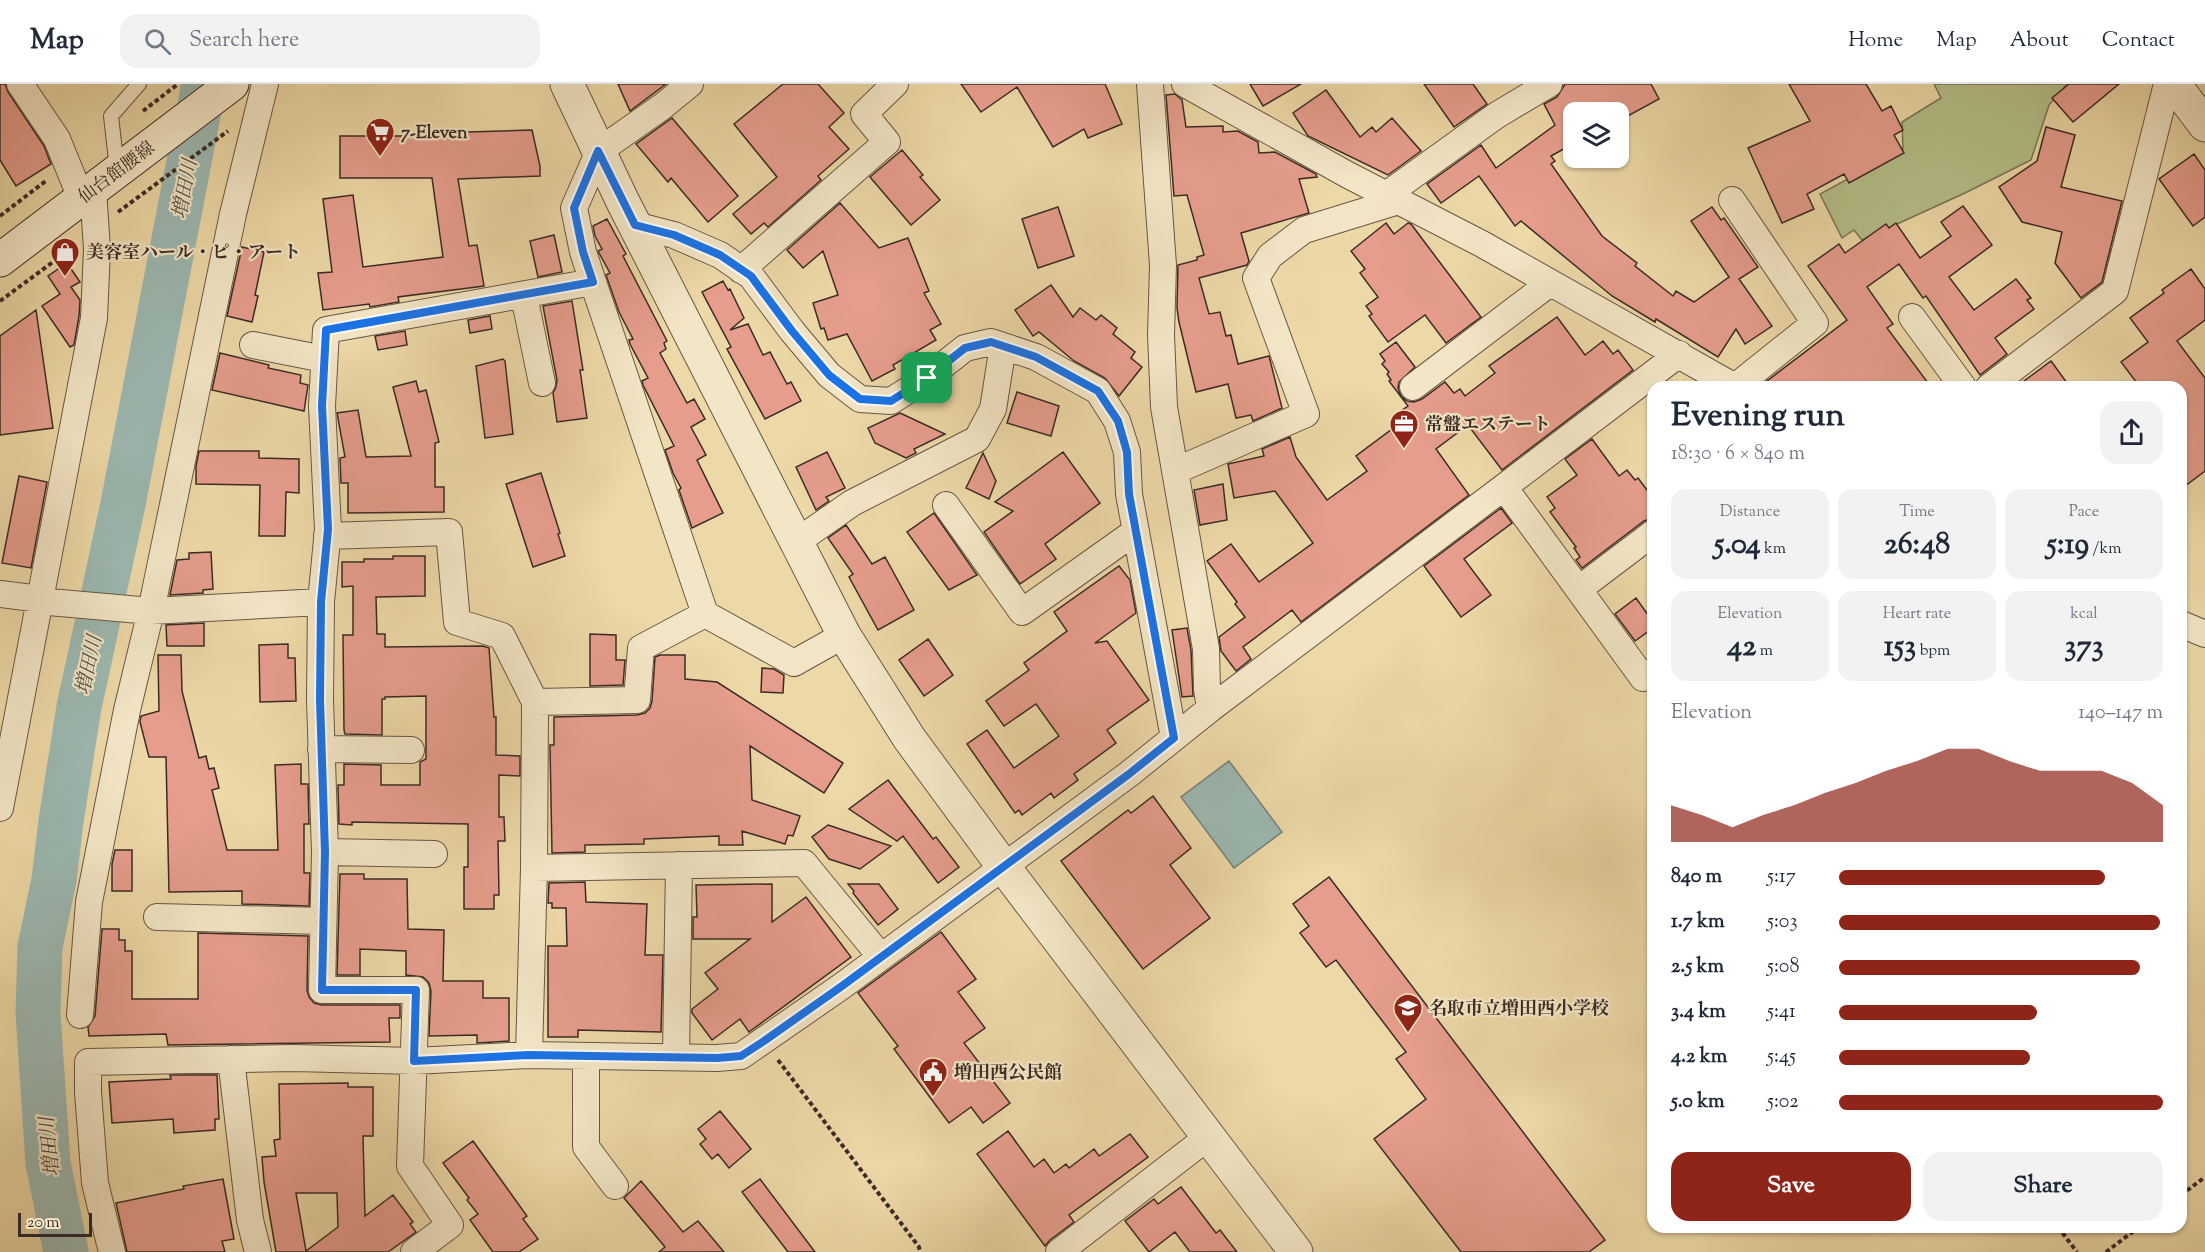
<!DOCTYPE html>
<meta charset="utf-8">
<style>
:root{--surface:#fff;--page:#f2f2f3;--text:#1f2937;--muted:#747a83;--line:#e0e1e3;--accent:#8f2418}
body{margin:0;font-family:"Sorts Mill Goudy","Noto Serif JP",serif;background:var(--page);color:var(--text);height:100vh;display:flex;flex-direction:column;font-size:22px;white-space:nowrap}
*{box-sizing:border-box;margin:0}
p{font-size:20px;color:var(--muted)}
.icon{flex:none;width:33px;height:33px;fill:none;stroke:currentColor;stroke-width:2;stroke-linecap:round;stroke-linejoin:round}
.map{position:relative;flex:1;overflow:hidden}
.side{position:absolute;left:1647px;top:297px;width:540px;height:852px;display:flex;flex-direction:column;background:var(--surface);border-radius:18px;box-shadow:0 2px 4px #0004}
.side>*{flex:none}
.buttons{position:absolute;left:1563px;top:18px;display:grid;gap:12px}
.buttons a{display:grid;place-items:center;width:66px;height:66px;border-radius:12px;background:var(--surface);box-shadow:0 2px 4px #0004;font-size:30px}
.scale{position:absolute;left:18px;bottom:15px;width:74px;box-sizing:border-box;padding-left:6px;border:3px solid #3b2b25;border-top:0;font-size:16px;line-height:21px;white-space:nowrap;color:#3b2b25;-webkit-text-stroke:4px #f3e6c6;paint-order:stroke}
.pin{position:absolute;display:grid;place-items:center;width:51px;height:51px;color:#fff;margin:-26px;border-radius:12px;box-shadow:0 3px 9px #0006}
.round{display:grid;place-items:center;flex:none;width:63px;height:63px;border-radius:18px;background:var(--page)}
.summary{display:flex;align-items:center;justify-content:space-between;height:102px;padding:0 24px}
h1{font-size:33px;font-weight:700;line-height:45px}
.metrics{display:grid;grid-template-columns:repeat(3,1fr);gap:9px;height:102px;padding:6px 24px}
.metrics div{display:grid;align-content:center;border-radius:15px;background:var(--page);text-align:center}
.metrics b{font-size:30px;font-weight:700}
.metrics small{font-size:16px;font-weight:400}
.metrics p{font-size:16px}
.chart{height:168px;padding:12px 24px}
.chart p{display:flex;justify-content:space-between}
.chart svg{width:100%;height:108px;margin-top:6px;fill:var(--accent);opacity:.7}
.action{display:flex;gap:12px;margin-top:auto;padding:12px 24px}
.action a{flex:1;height:69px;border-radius:18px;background:var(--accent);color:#fff;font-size:24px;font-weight:700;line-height:69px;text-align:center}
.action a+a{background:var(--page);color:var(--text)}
ul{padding:0 24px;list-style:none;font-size:20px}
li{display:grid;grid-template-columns:96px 72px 1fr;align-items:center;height:45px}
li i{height:15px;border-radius:8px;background:var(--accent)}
header{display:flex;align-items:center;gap:36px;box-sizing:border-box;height:84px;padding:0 30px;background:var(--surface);border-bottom:2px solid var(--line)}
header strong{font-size:28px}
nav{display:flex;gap:33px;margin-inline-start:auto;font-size:21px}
.search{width:420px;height:54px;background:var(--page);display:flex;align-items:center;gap:15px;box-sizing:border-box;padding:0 21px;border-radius:18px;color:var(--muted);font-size:22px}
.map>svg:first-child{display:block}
</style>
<header>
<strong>Map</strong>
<div class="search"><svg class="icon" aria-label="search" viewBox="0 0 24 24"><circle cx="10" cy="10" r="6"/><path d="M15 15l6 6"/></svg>Search here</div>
<nav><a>Home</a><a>Map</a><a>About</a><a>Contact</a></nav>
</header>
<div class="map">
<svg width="2205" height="1168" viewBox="0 0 2205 1168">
<rect width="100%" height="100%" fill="#edd8a7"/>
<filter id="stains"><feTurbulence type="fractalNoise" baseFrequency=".00333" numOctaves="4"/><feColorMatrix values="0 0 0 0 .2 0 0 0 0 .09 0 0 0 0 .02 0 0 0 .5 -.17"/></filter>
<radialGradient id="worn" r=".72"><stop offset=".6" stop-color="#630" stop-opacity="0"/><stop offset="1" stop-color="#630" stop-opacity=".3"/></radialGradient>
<path fill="#b5bf89" stroke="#787557" stroke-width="1.5" d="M1934 0H2067L2049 21 2031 76 1965 109 1862 156 1854 146 1842 154 1820 110 1903 65 1902 38 1941 14Z"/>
<path fill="#9cb8b1" stroke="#758079" stroke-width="1.5" d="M1229 677 1282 748 1234 784 1181 713Z"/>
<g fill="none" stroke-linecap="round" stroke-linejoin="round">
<path stroke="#9cb8b1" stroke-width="45" d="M66 1168 48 1079 38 929 40 863 54 796 61 737 79 623 123 420 204 0"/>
</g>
<path fill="#e69d8c" stroke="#3b2b25" stroke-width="1.5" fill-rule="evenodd" d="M0 0H5L8 8 44 62 51 80 16 102 0 76Z
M618 0H666L630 27Z
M783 0H818L844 29 829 43 849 65 818 92 821 96 768 143 764 139 751 150 733 130 777 93 734 40Z
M961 0H1105L1122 40 1088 54 1084 45 1053 63 1017 3 981 28Z
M1250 0H1301L1263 22Z
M1424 0H1473L1487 20 1454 43Z
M1565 0H1651L1659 15 1626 33 1624 28H1574V76L1567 63 1551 72 1555 77 1551 80 1602 152 1637 179 1635 182 1673 212 1676 207 1694 218 1729 193 1691 137 1712 123 1721 136 1724 134 1758 183 1739 195 1772 242 1745 260 1736 245 1718 273 1656 235 1655 238 1612 212 1521 137 1515 142 1479 92 1441 119 1427 100 1481 61 1496 84 1555 41 1544 20 1557 13Z
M1789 0H1866L1882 27 1891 22 1903 46 1894 51 1904 69 1849 99 1844 90 1807 110 1814 125 1782 139 1748 64 1810 37Z
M2069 0H2119L2073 38 2052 14Z
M1326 6 1360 53 1372 43 1376 48 1392 34 1421 67 1388 91 1308 52 1293 29Z
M1175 10 1182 16 1186 43 1223 42V48L1238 47 1258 58 1259 69 1275 68 1316 90 1317 93 1299 95 1309 129 1241 149 1249 177 1247 181 1199 194 1209 230 1220 228 1226 252 1231 251 1238 280 1269 272 1282 324 1253 337 1251 331 1236 334 1228 300 1196 308 1179 238 1177 224 1178 181 1197 176V173L1204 171 1187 111 1174 112 1166 11Z
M672 34 738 112 708 138 671 94 668 98 636 60Z
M2046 43 2075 51 2061 103 2122 117 2102 198 2081 214 2055 179 2062 148 2022 138 1999 103 2037 77Z
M532 46 540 82V92L458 95 469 162 477 161 484 202 398 213 399 218 370 223 369 220 323 226 318 189 332 188 323 115 353 111 363 183 443 173 432 94H340V52H436V49Z
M902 66 923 91 920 93 940 116 911 141 870 93Z
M2194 70 2205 86V133L2193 142 2159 95Z
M840 119 879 164 908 154 929 207 924 209 941 240 930 246 936 256 893 281 895 285 872 297 847 250 828 256 824 244 821 245 813 219 838 211 823 167 803 184 787 166Z
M1963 122 1992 161 1949 193 1974 226 2016 195 2031 214 2027 216 2034 225 1995 254 2007 270 1980 291 1926 212 1923 214 1899 180 1867 203 1893 240 1887 244 1931 303H1759L1847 236 1808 182 1839 160 1845 169 1886 140 1889 144 1896 139 1920 174 1951 152 1941 138Z
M1058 123 1074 172 1038 184 1022 135Z
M607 135 626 170 623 172 667 257 664 259 666 265 660 269 687 319 694 315 705 335 691 343 706 371 697 376 723 429 692 444 679 406 681 404 673 389 665 366 674 362 643 301 642 297 648 294 630 260 629 256 633 255 619 228 606 191 610 189 598 167 602 165 595 152 593 142Z
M1386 139 1394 150 1408 139 1411 140 1481 233 1446 259 1425 231 1388 258 1369 232 1372 230 1366 222 1378 213 1360 189 1365 185 1351 167Z
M554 151 562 188 538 193 530 157Z
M242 163 264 168 255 211 258 212 252 238 227 232Z
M67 179 80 198 71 203 80 216 79 232 74 261 70 263 42 222 60 210 48 192Z
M2191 185 2205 205V236L2177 257 2205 294V387L2181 405V303H2140L2121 278 2148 258 2130 234 2164 209 2162 206Z
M723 197 728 206 730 205 744 234 730 246 748 240 763 271 770 268 787 300 791 298 801 317 765 335 727 265 731 263 702 208Z
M1051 201 1073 233 1080 224 1096 236 1101 231 1117 244 1113 250 1135 268 1131 274 1142 283 1119 312 1105 294 1074 277 1039 248 1033 252 1015 226Z
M572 217 583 286H580L587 334 557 338 553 309 556 303 557 296 543 222Z
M36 226 53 344 0 351V252Z
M490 232 492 245 470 249 468 236Z
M1557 233 1585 271 1603 257 1613 270 1618 266 1633 286 1502 386 1468 341 1436 365 1469 411 1301 538 1292 526 1243 563 1251 575 1236 587 1221 567 1219 553 1245 533 1235 520 1237 518 1207 477 1231 460 1259 498 1313 459 1275 407 1234 414 1228 380 1264 372 1262 365 1290 353 1296 373 1327 416 1367 387 1356 372 1400 339 1395 331 1408 322 1389 297 1391 296 1387 290 1389 288 1382 280 1385 277 1380 270 1396 258 1415 283 1399 298 1398 304 1401 312 1407 317 1414 318 1422 315 1445 298 1454 309 1460 305 1465 312 1495 289 1489 282Z
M405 247 407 261 378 266 375 252Z
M220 269 269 281 268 284 301 291 300 299 308 301 304 327 212 306Z
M503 275 505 277 513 350 485 354 476 282Z
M2051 277 2070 303H2016Z
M416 297 419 308 426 306 439 358 435 359V403H444V428L348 429V399H341L340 374 345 373 337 329 358 326 366 373 411 372 393 303Z
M1017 308 1059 322 1051 352 1007 339Z
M900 329 945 350 914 365 916 369 906 374 875 359 868 344Z
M1592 355 1619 392 1627 386 1635 396 1638 394 1653 414V434L1644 437 1582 484 1576 476 1580 473 1574 464 1576 463 1550 428 1555 424 1547 413 1577 391 1565 375Z
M199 367H259V374L299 375V409L286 408 285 452H259L260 401 196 400V382Z
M827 368 845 404 826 413 829 417 816 426 796 383Z
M1063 368 1100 419 1045 460 1056 475 1020 500 984 448 1013 427 995 418Z
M983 369 996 397 989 415 966 404Z
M541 389 560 449 558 450 565 472 533 483 506 400Z
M19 392 47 398 31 484 2 479Z
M1223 400 1227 436 1200 441 1194 406Z
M1501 424 1512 439 1464 475 1491 511 1461 533 1424 482Z
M934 429 977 491 949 506 907 448Z
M846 441 872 480 885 473 914 526 878 546 849 493 853 490 828 454Z
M211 468 213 505 203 506V509L170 511 177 476 189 475V469Z
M393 472H425V512L376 513 377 550H385V563L483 562 489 564 494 633H496V671L520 672V692L499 691V733H504L505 757H498L499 811H494V825H464V783H468V740L352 738V741L339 740 338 701H344V680L381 681V701H420V678L426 675V612L385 613V615H382V651L345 650 344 646 343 551H353V502L342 503V478H364V475H393Z
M1119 482 1130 496 1136 529 1095 559 1107 557 1149 616 1107 646 1116 659 1074 690 1078 696 1054 714 1051 709 1022 731 1019 726 1015 729 967 660 987 646 1014 684 1059 652 1036 620 1004 642 986 617 1029 586 1024 579 1067 547 1054 528Z
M1636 514 1653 538V544L1635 557 1615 530Z
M204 539V562H167L166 541Z
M1187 544 1191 566 1193 612 1182 613 1172 546Z
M590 550 616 551V576H625L623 601 590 602Z
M928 555 953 591 924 612 899 576Z
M288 560V574H295L296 617 260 618 259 561Z
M158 571H181L182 607 199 674 206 672 209 685 214 684 219 704 212 706 227 766H278L275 681 301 680V700H308L309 740H304V789H310L309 822 242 820V807L169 808 166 673H149L140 638 141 632 159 627Z
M660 571H685V595L717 598 843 679 824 709 750 662 752 716 800 732 793 752 788 751 785 760 742 747 743 761H719V752L644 755V760L585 761V768L552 769 550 661H554V633L637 631 645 629 650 624 652 617 655 573Z
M762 584 774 585 784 591 783 609 761 608Z
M888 696 933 755 936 753 959 783 938 799 903 752 897 757 849 725Z
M1153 712 1191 764 1170 781 1210 834 1143 885 1061 777 1128 726 1131 729Z
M828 741 891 762 860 785 829 775 812 753Z
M115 766H132V807H112V780Z
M340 790H364V795H407L408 845 444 846 443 897H483V914H509V957L477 959V951L429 952 431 907 429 899 423 893 406 891V867L360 865V891H337Z
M1329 793 1605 1156 1589 1168H1461L1374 1055 1426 1015 1396 975 1406 968 1336 876 1326 883 1300 849 1309 842 1293 820Z
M585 798 586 818 647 820 645 871H663L661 948 578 946V953H548V862H567L566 824H552V819H548L549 799Z
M772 800V838L806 813 851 873 749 948 740 935 712 956 692 929V925L718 905 705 889 750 855H693V833H697L696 801Z
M848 800H879L898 825 878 841 853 809 854 807Z
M102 845H119V856H125V867H132V915H198V849L308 852 307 906 309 913 314 919 322 921H400V934H389L390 958 168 961 166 950 89 952 88 943 95 932Z
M941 848 976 895 958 908 985 944 964 959 1010 1019 983 1039 971 1023 949 1039 894 965 898 962 858 909Z
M170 991H217L219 1035H215V1046L174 1049 173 1035 112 1039 109 998 171 995Z
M348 999V1003H373V1052H363L365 1132 393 1111 413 1138 410 1140 416 1148 388 1168H276L264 1098 262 1073 276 1072 274 1056 280 1055 279 1000ZM296 1109H337L338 1143 306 1167Z
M720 1027 751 1065 729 1084 718 1070 712 1075 700 1060 706 1055 698 1045Z
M1008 1047 1034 1083 1044 1075 1054 1089 1066 1080 1069 1084 1094 1065 1099 1072 1130 1050 1148 1073 1069 1131 1074 1138 1050 1156 1045 1162 977 1070Z
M473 1057 527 1132 523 1135 538 1155 519 1168H493L470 1136 478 1130 467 1116 469 1114 443 1079Z
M223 1095 234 1155 222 1157 225 1168H127L116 1119 184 1105 183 1102Z
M760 1095 815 1168H788L742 1108Z
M641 1097 683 1148 698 1137 724 1168H659L665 1163 624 1114Z
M1181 1103 1216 1149 1220 1146 1237 1168H1190L1175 1148 1149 1168 1125 1137 1154 1115 1158 1120Z"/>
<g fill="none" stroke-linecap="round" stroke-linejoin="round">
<g stroke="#685646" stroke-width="16">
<path id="service" d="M117 85 111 32 139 0"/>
</g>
<g stroke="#685646" stroke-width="28">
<path id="minor" d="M20 0 57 55 81 114
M1185 0 1348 91 1482 160 1735 303
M1386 111 1497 31 1549 0
M1732 116 1815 239 1735 303
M635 141 674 151 720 171 751 192 792 247 829 291 860 315 891 317 927 294 965 264 991 258 1036 273 1098 307 1117 337 1127 368 1129 410 1174 654
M741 186 887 58 864 30 895 0
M593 198 705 530
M524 212 542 299
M1912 233 1963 303
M253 261 324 275
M1413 303 1550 199
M1989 303 2115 207 2167 0
M1175 387 1306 330 1256 194 1270 172 1304 146 1398 117
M946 421 1022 528 1136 447
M327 452 449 448 457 538 502 552 535 618
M795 459 852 419 977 355 993 325 1003 262
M1579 505 1653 449
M0 510 40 515 49 518 151 527 321 518
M2181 540 2205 550
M1653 587 1643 594 1504 403 1679 270
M1210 625 1504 403
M321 665 411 666
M0 724 94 234 97 165 93 105
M325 768 434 770
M534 784 804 779 881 873
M157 833 323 837
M80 931 89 818 127 626 151 527 233 130 265 0
M529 971 534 784 535 618 637 616 641 564 705 530 794 579 844 551
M586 972V1063L615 1102
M676 973 679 781
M231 975 250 1136 258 1168
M112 1168 95 1099 88 1008V978L294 974 414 977 529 971 717 974 741 972 842 902 1129 690 1210 625 1207 605 1206 565 1164 323 1161 251 1163 181 1150 0
M414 1168 450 1141 410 1082 416 906H322L325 768 320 616 321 518 328 445 322 322 326 246 593 198 583 168 574 124 599 67 663 22 690 0
M1059 1168 1208 1053"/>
</g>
<g stroke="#685646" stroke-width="35">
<path id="tertiary" d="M567 0 623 118 844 551 909 654 1003 782 1296 1168
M2174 0 2205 41"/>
</g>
<g stroke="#3b2b25" stroke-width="35">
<path id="secondary" d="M0 176 232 0"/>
</g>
<path stroke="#3b2b25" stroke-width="4" stroke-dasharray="4.5 3" stroke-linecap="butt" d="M143 27 178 0
M118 128 228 47
M0 132 47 96
M0 217 72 164
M778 976 919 1163 920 1168
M2181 1111 2205 1093
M2058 1143 2077 1168
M2106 1168 2139 1143"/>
<use href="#service" stroke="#f3e6c6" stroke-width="14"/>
<use href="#minor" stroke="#f3e6c6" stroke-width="26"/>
<use href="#tertiary" stroke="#f3e6c6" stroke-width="33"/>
<use href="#secondary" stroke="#f3e6c6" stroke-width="33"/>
</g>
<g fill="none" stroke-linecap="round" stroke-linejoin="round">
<g stroke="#fff" stroke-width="12">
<path id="route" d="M598 67 635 141 674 151 720 171 751 192 792 247 829 291 860 315 891 317 927 294 965 264 991 258 1036 273 1098 307 1118 337 1127 368 1129 410 1174 654 1129 690 842 902 764 957 741 972 717 974 529 971 414 977 416 906H322L325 768 320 616 321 518 328 445 322 322 326 246 593 198 583 168 574 124Z"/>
</g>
<use href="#route" stroke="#1a73e8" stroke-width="8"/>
</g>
<defs>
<g id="supermarket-pin" transform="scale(1.5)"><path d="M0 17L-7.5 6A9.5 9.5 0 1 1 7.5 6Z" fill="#8f2418" stroke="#f3e6c6"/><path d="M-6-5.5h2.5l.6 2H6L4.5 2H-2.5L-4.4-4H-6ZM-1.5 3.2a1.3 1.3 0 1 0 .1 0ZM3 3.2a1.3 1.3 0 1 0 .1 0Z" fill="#fff"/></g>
<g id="shop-pin" transform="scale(1.5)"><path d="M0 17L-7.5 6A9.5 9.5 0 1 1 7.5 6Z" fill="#8f2418" stroke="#f3e6c6"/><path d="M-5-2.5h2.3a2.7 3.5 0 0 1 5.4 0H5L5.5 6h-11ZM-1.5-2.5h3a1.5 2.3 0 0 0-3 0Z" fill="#fff"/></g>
<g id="office-pin" transform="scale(1.5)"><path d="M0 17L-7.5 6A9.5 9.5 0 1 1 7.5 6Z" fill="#8f2418" stroke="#f3e6c6"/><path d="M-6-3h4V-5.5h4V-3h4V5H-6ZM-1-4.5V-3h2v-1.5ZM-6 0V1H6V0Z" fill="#fff"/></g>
<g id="school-pin" transform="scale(1.5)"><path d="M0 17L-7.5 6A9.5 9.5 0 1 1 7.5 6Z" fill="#8f2418" stroke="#f3e6c6"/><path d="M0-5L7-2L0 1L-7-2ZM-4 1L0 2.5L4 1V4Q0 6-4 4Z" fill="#fff"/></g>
<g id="civic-pin" transform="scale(1.5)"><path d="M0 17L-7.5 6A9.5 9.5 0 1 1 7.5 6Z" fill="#8f2418" stroke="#f3e6c6"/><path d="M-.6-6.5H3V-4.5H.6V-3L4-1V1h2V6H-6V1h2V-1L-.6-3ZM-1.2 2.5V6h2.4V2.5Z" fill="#fff"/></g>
</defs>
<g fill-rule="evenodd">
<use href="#supermarket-pin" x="380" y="48"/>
<use href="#shop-pin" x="65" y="168"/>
<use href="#office-pin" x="1404" y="340"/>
<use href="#school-pin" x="1408" y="924"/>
<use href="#civic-pin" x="933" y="988"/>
</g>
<g text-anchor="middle" stroke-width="4.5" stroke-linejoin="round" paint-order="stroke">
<g font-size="18" font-weight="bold" fill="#3b2b25" stroke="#f3e6c6" text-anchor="start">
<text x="401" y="54">7-Eleven</text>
<text x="86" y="174">美容室ハール・ピ・アート</text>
<text x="1425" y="346">常盤エステート</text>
<text x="1429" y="930">名取市立増田西小学校</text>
<text x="954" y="994">増田西公民館</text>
</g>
<g font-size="18" fill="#3b2b25" stroke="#f3e6c6">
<text transform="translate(116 88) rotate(-37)" y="6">仙台館腰線</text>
</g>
<g font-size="20" font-style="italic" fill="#534e48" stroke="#f3e6c6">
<text transform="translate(184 105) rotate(-79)" y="7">増田川</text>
<text transform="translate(88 581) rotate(-78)" y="7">増田川</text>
<text transform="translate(49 1063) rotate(-96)" y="7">増田川</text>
</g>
</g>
<rect width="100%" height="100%" filter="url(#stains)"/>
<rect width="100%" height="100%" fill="url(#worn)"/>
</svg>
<div class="buttons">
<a><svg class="icon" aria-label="layers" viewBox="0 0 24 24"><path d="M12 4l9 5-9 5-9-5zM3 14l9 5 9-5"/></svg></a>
</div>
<div class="scale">20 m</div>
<div class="pin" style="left:927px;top:294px;background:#1e9e55"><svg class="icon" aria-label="arrive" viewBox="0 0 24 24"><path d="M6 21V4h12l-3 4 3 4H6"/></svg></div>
<section class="side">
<div class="summary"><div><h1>Evening run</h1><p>18:30 · 6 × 840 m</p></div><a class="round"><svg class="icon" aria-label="share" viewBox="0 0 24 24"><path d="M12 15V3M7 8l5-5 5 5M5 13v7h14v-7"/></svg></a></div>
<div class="metrics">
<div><p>Distance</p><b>5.04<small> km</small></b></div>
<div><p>Time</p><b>26:48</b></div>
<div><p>Pace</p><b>5:19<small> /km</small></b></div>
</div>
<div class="metrics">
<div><p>Elevation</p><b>42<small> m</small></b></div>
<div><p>Heart rate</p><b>153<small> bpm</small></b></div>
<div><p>kcal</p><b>373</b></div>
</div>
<div class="chart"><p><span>Elevation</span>140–147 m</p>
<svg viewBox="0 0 160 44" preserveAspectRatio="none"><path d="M0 44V29L10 33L20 38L30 33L40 29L50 24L60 20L70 15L80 11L90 6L100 6L110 11L120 15L130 15L140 15L150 20L160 29V44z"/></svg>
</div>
<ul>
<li><b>840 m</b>5:17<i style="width:82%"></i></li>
<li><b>1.7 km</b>5:03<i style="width:99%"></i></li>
<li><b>2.5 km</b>5:08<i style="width:93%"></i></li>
<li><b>3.4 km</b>5:41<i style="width:61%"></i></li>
<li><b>4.2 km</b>5:45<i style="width:59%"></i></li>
<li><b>5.0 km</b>5:02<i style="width:100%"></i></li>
</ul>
<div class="action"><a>Save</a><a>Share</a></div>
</section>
</div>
